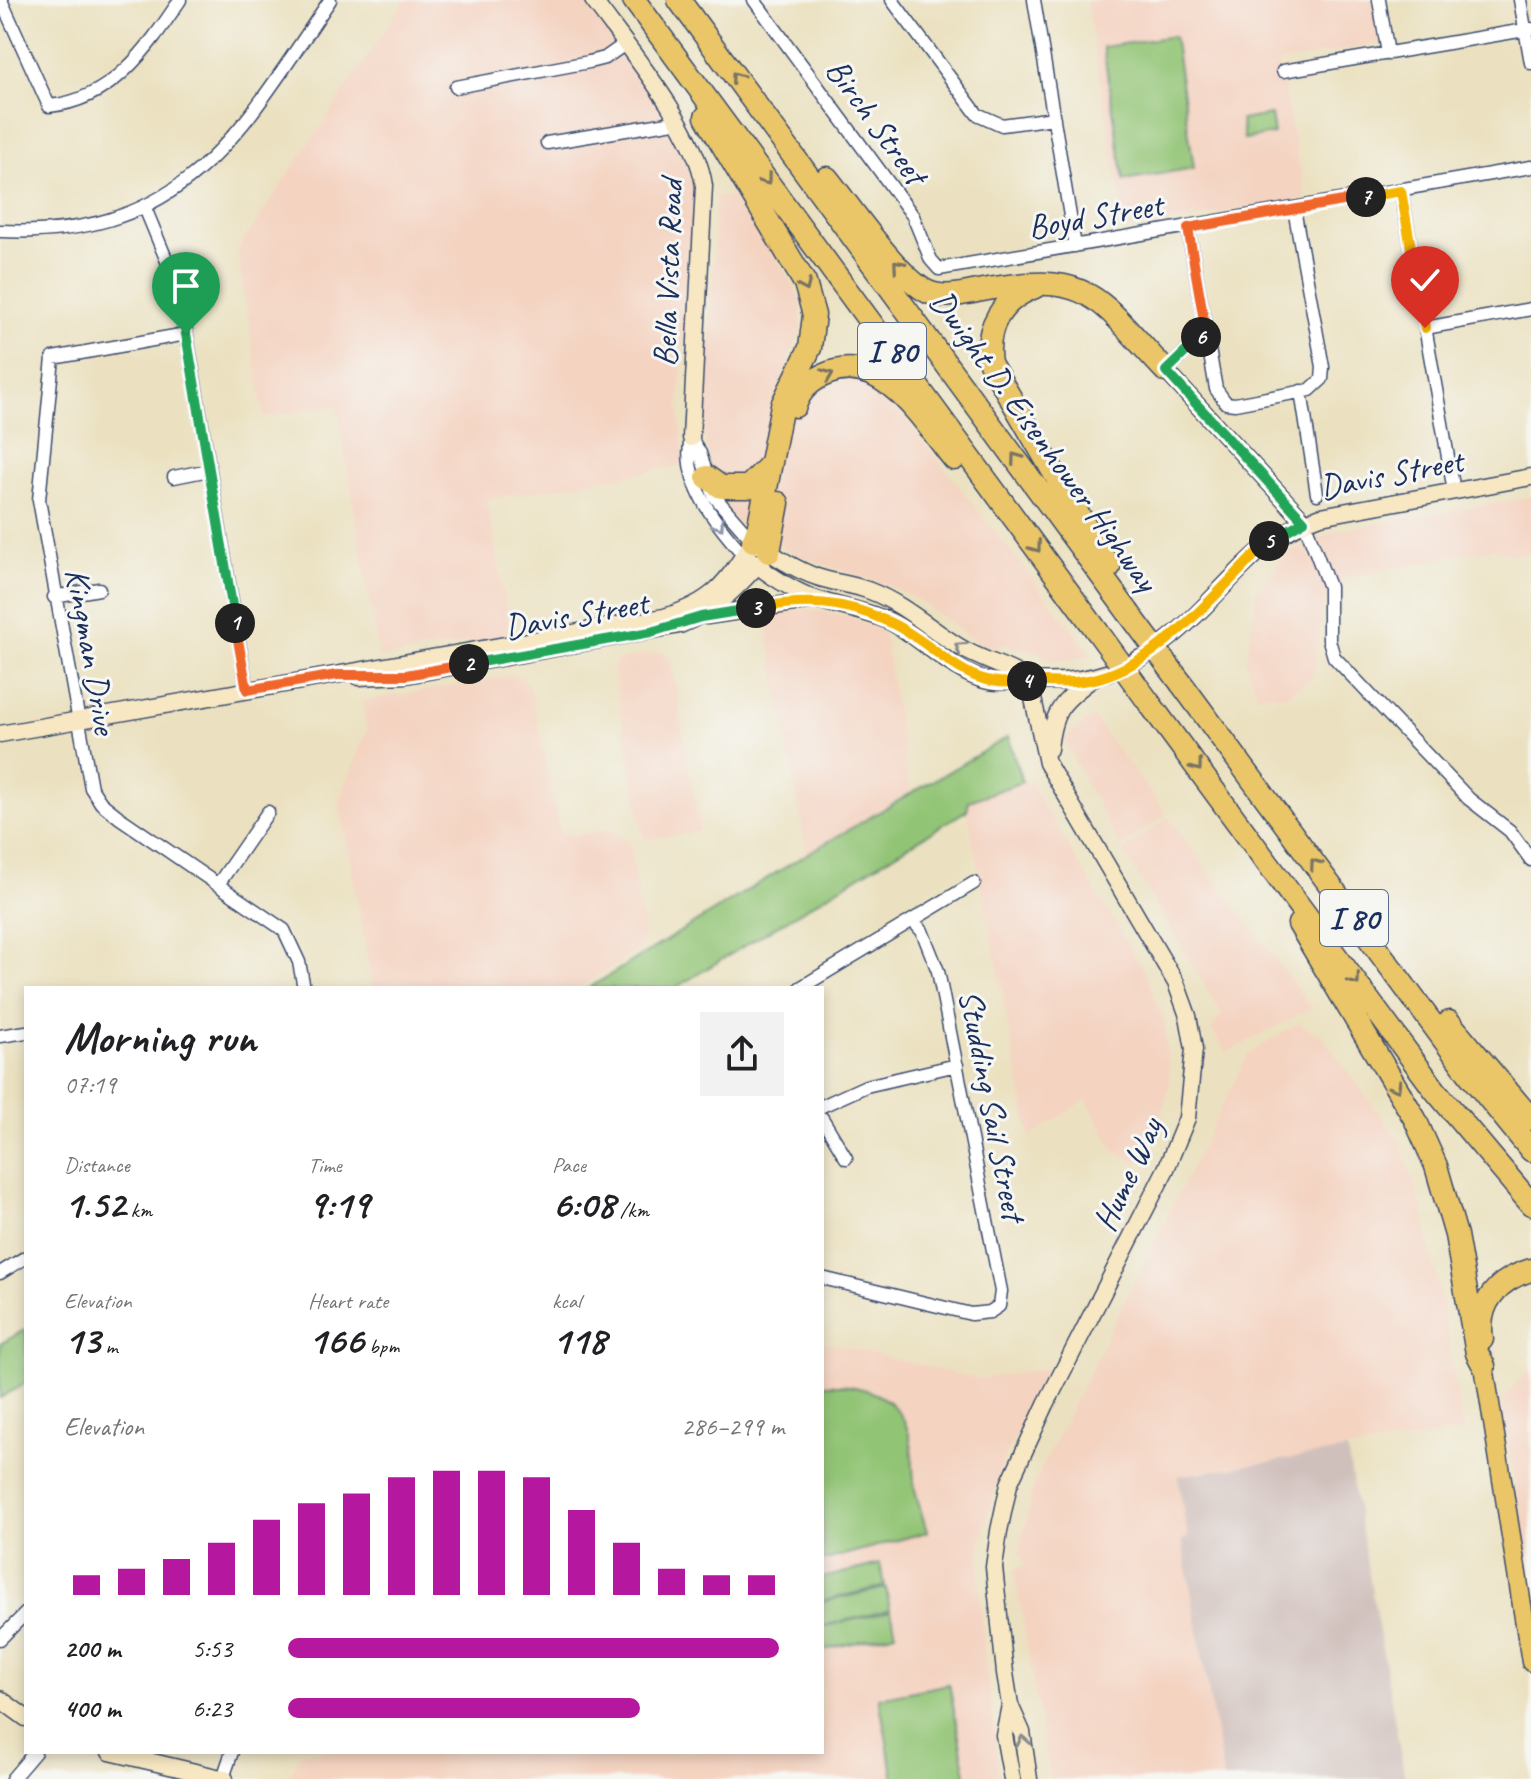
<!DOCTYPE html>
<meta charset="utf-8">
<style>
:root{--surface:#fff;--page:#f2f2f2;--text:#202124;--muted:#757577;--accent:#b5179e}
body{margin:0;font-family:Caveat,sans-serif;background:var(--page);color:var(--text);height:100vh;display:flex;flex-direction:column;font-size:30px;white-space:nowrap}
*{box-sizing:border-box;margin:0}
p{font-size:26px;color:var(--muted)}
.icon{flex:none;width:44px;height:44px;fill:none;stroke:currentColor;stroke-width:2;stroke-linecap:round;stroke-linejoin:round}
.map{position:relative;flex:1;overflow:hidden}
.panel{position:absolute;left:24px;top:986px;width:800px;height:768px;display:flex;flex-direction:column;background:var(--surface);border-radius:0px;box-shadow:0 4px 12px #0003}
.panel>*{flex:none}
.pin{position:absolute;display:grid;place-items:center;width:68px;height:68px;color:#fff;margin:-82px -34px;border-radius:50% 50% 50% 0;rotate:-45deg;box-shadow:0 0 8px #0007}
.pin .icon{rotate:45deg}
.km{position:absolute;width:40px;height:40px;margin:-20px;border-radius:50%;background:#222;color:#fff;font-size:22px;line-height:40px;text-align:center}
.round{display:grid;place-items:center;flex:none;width:84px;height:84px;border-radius:0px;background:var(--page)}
.overview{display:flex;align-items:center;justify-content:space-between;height:136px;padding:0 40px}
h1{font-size:44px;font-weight:700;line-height:60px}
.metrics{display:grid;grid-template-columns:repeat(3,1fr);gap:12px;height:136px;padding:8px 40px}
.metrics div{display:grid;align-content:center}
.metrics b{font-size:40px;font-weight:700}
.metrics small{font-size:22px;font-weight:400}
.metrics p{font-size:22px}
.chart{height:224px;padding:16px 40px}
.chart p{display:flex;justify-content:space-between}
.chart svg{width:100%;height:144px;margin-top:8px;stroke:var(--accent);stroke-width:6}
ul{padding:0 40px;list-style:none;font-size:26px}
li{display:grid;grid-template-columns:128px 96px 1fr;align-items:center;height:60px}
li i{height:20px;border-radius:10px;background:var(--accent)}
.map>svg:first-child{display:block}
</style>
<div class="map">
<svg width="1531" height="1779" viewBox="0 0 1531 1779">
<rect width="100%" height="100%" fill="#f6f6f2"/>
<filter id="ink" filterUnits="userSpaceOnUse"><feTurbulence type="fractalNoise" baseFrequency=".0125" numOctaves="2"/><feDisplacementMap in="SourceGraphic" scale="16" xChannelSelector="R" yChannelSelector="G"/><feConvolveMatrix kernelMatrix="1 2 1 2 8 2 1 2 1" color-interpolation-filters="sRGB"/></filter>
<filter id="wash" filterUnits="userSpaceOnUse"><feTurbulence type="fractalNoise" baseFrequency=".006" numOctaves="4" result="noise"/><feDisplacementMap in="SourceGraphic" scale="32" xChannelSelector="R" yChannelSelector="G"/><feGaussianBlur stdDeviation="1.8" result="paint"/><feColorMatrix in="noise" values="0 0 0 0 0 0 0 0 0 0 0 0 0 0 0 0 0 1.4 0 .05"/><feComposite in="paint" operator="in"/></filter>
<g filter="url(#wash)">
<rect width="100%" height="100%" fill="#ebe1c0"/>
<path fill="#f4d3c1" d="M405 0H583L678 130 686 143 695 191 679 409 684 465 488 499 510 636 379 658 337 405 264 417 237 251Z
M1086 0H1373L1381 43 1279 63 1306 199 1126 230Z
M716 196 742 198 801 300V331L772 403 811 397 842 380H857L886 394 1093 656 1051 662 1040 652 1004 644 992 649 967 636 923 603 890 586 803 558 742 527 719 497 705 442Z
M1531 497V552L1512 555 1493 548 1341 579 1336 591 1325 599 1313 676 1287 695 1265 694 1258 697 1246 662 1257 591 1287 552 1331 532Z
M808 609 848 616 883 630 910 792 807 854 764 613Z
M660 652 671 659 700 831 644 840 613 669 617 660Z
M513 675 525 679 532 695 560 832 573 835 609 829 629 842 644 933 640 949 578 988H373L339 802 367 729 362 701Z
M1093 717 1167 814 1120 848 1063 739Z
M1029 781 1145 973 1165 1023 1170 1083 1159 1126 1139 1164 1114 1150 1086 1099 1030 1137 967 810 969 801Z
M1168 817 1312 1008 1226 1053 1211 1028 1222 1014 1123 851Z
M1299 1023 1323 1037 1400 1142 1422 1208 1445 1320 1463 1432 1178 1476 1188 1539 1182 1540 1224 1779H1050L1014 1569 1025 1566 1019 1550 1034 1483 1248 1054Z
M822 1341 978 1379 1049 1368 1003 1461 983 1533 979 1567 984 1648 1000 1779H287L301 1752H822Z
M1529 1369 1531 1370V1580L1501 1401Z"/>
<path fill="#d0c0bc" d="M1347 1450 1405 1779H1224L1182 1540 1188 1538 1178 1476Z"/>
<path fill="#92c475" stroke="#567a6a" stroke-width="2" d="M1174 36 1194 168 1124 180 1103 47Z
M1271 115 1274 134 1244 139 1241 120Z
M1008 737 1022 782 969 801 967 810 675 988H589L805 855Z
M26 1329V1383L0 1398V1344Z
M822 1385C862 1383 900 1395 910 1438 914 1455 912 1472 915 1489 918 1503 923 1517 927 1532L822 1561Z
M880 1564 885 1586 822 1601V1578Z
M886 1588 890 1610 822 1626V1602Z
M891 1611 896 1633 823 1650 822 1627Z
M949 1684 967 1779H894L879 1698Z"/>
</g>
<g filter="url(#ink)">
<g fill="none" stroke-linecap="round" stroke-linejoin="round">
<g stroke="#3a4a6d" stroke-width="15">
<path id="street" d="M1 0 49 106C113 100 147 49 180 0
M754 0 913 216 931 260 939 269 1531 167
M892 0 977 114 1002 125 1054 118
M1034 0 1075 246
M1379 0 1388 54
M1520 0 1531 63
M1283 71 1531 29
M456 87 589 62 605 58 625 44
M547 143 680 121
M1401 191 1454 491
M145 208 179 290 247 690
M1188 228 1216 389 1226 403 1235 404 1310 390 1322 379 1323 367 1294 209
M0 231C184 239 238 136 330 0
M1425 328 1531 309
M186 334 53 358 39 500 91 788 101 803 120 818 284 930 299 962 304 988
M1166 371 1206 332
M1301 391 1317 494
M691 438C681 482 716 524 744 555
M691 438 700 453 714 496 753 541
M174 477 209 470
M1304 521 1329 587V640L1334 657 1469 799 1510 831 1531 860
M54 597 99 589
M219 883 268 812
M800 988 974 883
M0 1036 26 1032
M822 1106 866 1086 957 1065
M822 1118 846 1158
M0 1273 26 1257
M822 1278 971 1314 990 1312 999 1306 1001 1291 938 971 922 931 913 921
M0 1639 26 1613
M223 1778 232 1752
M12 1779 35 1752"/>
</g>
<g stroke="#3a4a6d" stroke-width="19">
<path id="secondary" d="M593 0C628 48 697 130 704 186L691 438
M1166 371 1304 521
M744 555C765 572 790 590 816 599 841 608 867 610 891 622 918 636 939 659 967 673 996 688 1004 679 1031 681 1088 685 1132 670 1176 633 1227 591 1254 538 1321 516L1531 477
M707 616 814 600
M359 677 406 675 680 625C715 611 738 587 762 560
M0 734 664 617C714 602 726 583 753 541 773 555 794 569 817 577 834 583 853 584 870 591 904 604 929 628 958 646 982 661 1006 665 1029 680
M1049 749C1053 710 1061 703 1092 679
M0 1699 26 1718
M1010 1705 1004 1735 1012 1779
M110 1752 225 1779
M1029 1779 1022 1732 1010 1705 1005 1673 994 1567 999 1531 1009 1484 1046 1404 1166 1169 1187 1118 1194 1049 1188 1016 1176 983 1047 763 1029 680"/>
</g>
<g stroke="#3a4a6d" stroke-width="21">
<path id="primary" d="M1484 1366 1531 1662"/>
</g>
<g stroke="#3a4a6d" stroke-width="25">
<path id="highway" d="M634 0 1097 631
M679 0 1128 612
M706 117 805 283 814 315 810 348 782 405 759 525 753 541
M827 178C849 205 899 279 928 292 946 300 969 292 988 289 1094 271 1098 300 1166 371
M1035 287C1001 300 985 327 990 363L1109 567
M795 406C800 389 813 379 829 373 884 352 925 424 954 459
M707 477 721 487H748L770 465
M769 552 778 503
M1181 683 1470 1075 1531 1150
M1150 704 1435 1090 1531 1204
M1299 924 1415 1119 1436 1166 1456 1235 1477 1353 1484 1366
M1449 1022 1531 1119
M1482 1339C1476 1303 1499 1279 1531 1270"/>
</g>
<use href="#street" stroke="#fff" stroke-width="12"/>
<use href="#secondary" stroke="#f7e8c3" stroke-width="16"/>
<use href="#primary" stroke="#eac669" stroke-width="18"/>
<use href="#highway" stroke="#eac669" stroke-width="22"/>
<g stroke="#3a4a6d" stroke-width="25" stroke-linecap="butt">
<path id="highway-bridge" d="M1128 612 1181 683
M1097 631 1150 704"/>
</g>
<use href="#highway-bridge" stroke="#eac669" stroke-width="22"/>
</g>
<defs><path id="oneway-chevron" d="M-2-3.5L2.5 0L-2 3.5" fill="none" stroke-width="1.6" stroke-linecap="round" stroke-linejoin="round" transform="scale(2)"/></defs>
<g stroke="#787363">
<use href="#oneway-chevron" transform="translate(736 77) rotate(-126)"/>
<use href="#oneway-chevron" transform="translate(766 180) rotate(53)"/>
<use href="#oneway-chevron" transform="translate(898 265) rotate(-131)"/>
<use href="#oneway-chevron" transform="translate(805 286) rotate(66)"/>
<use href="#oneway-chevron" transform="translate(828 375) rotate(-22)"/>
<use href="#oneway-chevron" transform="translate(1016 458) rotate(-126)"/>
<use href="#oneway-chevron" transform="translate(1036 547) rotate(54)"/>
<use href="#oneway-chevron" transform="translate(1197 766) rotate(54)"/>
<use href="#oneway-chevron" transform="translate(1315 864) rotate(-126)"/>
<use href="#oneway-chevron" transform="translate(1355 980) rotate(54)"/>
<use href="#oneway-chevron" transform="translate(1396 1087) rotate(59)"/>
</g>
<use stroke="#8d97ae" href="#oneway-chevron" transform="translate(719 525) rotate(55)"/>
<g stroke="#898c90">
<use href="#oneway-chevron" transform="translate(960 647) rotate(-147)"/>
<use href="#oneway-chevron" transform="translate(1023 1741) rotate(-101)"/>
</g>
</g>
<g fill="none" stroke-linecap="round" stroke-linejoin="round" filter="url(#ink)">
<g stroke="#fff" stroke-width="16">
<path id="split-1" d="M186 334 235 623"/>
</g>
<g stroke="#fff" stroke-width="16">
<path id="split-2" d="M235 623 247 690 337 675H406L469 664"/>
</g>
<g stroke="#fff" stroke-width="16">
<path id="split-3" d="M469 664 651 632 701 617 756 608"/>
</g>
<g stroke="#fff" stroke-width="16">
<path id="split-4" d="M756 608C805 599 843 600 889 622 940 645 963 692 1027 681"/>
</g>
<g stroke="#fff" stroke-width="16">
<path id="split-5" d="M1027 681C1048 682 1068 684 1089 680 1160 667 1219 588 1269 541"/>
</g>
<g stroke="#fff" stroke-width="16">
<path id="split-6" d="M1201 337 1166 371 1304 521 1269 541"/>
</g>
<g stroke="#fff" stroke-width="16">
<path id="split-7" d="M1201 337 1206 332 1188 228 1366 197"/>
</g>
<g stroke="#fff" stroke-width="16">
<path id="split-8" d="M1366 197 1401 191 1425 328"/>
</g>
<use href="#split-1" stroke="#22a559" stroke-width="10"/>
<use href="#split-2" stroke="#f0652b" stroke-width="10"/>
<use href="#split-3" stroke="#22a559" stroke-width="10"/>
<use href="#split-4" stroke="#f5b400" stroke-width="10"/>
<use href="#split-5" stroke="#f5b400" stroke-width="10"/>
<use href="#split-6" stroke="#22a559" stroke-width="10"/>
<use href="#split-7" stroke="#f0652b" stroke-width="10"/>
<use href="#split-8" stroke="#f5b400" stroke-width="10"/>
</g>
<g text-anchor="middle" stroke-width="6" stroke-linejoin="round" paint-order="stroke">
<g fill="#f6f6f2" stroke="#5d6b8a" stroke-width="2">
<rect x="858" y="323" width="68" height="56" rx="6"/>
<rect x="1320" y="890" width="68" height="56" rx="6"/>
</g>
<g font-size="32" font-weight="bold" fill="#1b2f5e">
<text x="892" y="362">I 80</text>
<text x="1354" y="929">I 80</text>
</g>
<g font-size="34" fill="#1b2f5e" stroke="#f6f6f2">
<text transform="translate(877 121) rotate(54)" y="12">Birch Street</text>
<text transform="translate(1095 215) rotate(-10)" y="12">Boyd Street</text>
<text transform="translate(667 273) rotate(-88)" y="12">Bella Vista Road</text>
<text transform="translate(1045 440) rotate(54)" y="12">Dwight D. Eisenhower Highway</text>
<text transform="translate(1391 473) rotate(-11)" y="12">Davis Street</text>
<text transform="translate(576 614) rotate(-10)" y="12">Davis Street</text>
<text transform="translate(92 651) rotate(80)" y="12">Kingman Drive</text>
<text transform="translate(993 1105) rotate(79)" y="12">Studding Sail Street</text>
<text transform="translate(1127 1174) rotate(-65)" y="12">Hume Way</text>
</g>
</g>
</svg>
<div class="pin" style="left:186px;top:334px;background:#1e9e55"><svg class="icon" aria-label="arrive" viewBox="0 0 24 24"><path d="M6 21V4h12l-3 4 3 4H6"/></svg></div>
<div class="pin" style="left:1425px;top:328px;background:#d93025"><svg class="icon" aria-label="check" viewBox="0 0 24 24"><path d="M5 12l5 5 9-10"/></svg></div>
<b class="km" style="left:235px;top:623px">1</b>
<b class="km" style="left:469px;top:664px">2</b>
<b class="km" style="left:756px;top:608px">3</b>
<b class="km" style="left:1027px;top:681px">4</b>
<b class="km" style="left:1269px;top:541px">5</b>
<b class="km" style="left:1201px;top:337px">6</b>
<b class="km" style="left:1366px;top:197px">7</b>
<section class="panel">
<div class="overview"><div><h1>Morning run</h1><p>07:19</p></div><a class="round"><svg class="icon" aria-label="share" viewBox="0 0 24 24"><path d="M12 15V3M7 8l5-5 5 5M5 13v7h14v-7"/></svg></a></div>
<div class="metrics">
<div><p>Distance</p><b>1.52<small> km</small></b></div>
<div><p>Time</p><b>9:19</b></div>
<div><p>Pace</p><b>6:08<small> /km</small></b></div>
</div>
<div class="metrics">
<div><p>Elevation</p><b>13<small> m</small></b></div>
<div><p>Heart rate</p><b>166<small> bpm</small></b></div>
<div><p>kcal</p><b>118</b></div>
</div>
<div class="chart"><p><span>Elevation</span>286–299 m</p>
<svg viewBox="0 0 160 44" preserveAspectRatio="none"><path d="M5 44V38M15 44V36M25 44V33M35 44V28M45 44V21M55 44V16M65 44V13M75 44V8M85 44V6M95 44V6M105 44V8M115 44V18M125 44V28M135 44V36M145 44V38M155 44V38"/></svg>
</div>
<ul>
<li><b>200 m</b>5:53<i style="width:99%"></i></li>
<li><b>400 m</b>6:23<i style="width:71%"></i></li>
</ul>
</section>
</div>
